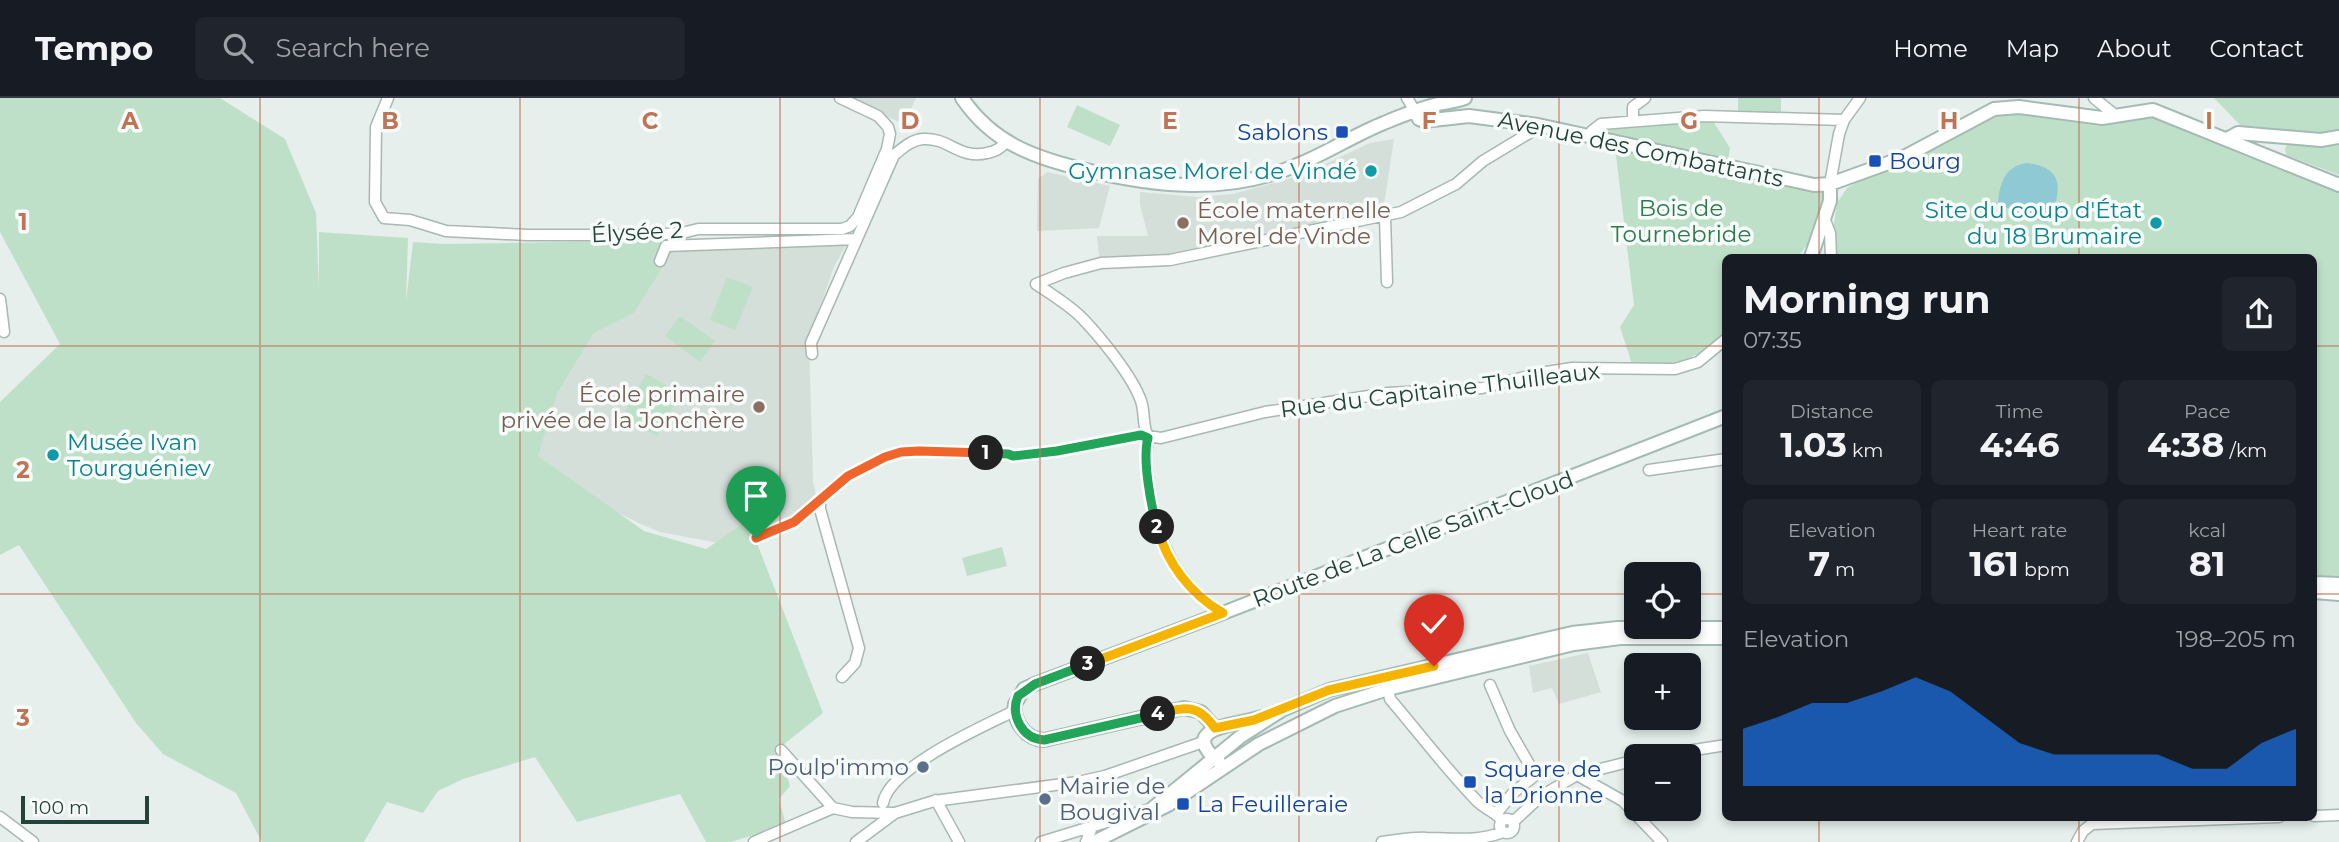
<!DOCTYPE html>
<meta charset="utf-8">
<style>
:root{--surface:#171b24;--page:#20242c;--text:#f1f3f6;--muted:#9ea1a6;--line:#363941;--accent:#1a73e8}
body{margin:0;font-family:Montserrat,sans-serif;background:var(--page);color:var(--text);height:100vh;display:flex;flex-direction:column;font-size:26px;white-space:nowrap}
*{box-sizing:border-box;margin:0}
p{font-size:23px;color:var(--muted)}
.icon{flex:none;width:38px;height:38px;fill:none;stroke:currentColor;stroke-width:2;stroke-linecap:round;stroke-linejoin:round}
.map{position:relative;flex:1;overflow:hidden}
.panel{position:absolute;left:1722px;top:156px;width:595px;height:567px;display:flex;flex-direction:column;background:var(--surface);border-radius:10px;box-shadow:0 4px 10px #0003}
.panel>*{flex:none}
.fabs{position:absolute;left:1624px;top:464px;display:grid;gap:14px}
.fabs a{display:grid;place-items:center;width:77px;height:77px;border-radius:10px;background:var(--surface);box-shadow:0 4px 10px #0003;font-size:35px}
.scale{position:absolute;left:21px;bottom:18px;width:128px;box-sizing:border-box;padding-left:7px;border:4px solid #24423a;border-top:0;font-size:19px;line-height:24px;white-space:nowrap;color:#24423a;-webkit-text-stroke:5px #f7fbf9;paint-order:stroke}
.pin{position:absolute;display:grid;place-items:center;width:60px;height:60px;color:#fff;margin:-72px -30px;border-radius:50% 50% 50% 0;rotate:-45deg;box-shadow:0 0 7px #0007}
.pin .icon{rotate:45deg}
.km{position:absolute;width:35px;height:35px;margin:-18px;border-radius:50%;background:#222;color:#fff;font-size:19px;line-height:35px;text-align:center}
.round{display:grid;place-items:center;flex:none;width:74px;height:74px;border-radius:10px;background:var(--page)}
.head{display:flex;align-items:center;justify-content:space-between;height:119px;padding:0 21px}
h1{font-size:38px;font-weight:700;line-height:52px}
.stats{display:grid;grid-template-columns:repeat(3,1fr);gap:10px;height:119px;padding:7px 21px}
.stats div{display:grid;align-content:center;border-radius:10px;background:var(--page);text-align:center}
.stats b{font-size:35px;font-weight:700}
.stats small{font-size:19px;font-weight:400}
.stats p{font-size:19px}
.chart{height:196px;padding:14px 21px}
.chart p{display:flex;justify-content:space-between}
.chart svg{width:100%;height:126px;margin-top:7px;fill:var(--accent);opacity:.7}
header{display:flex;align-items:center;gap:42px;box-sizing:border-box;height:98px;padding:0 35px;background:var(--surface);border-bottom:2px solid var(--line)}
header strong{font-size:33px}
nav{display:flex;gap:38px;margin-inline-start:auto;font-size:24px}
.search{width:490px;height:63px;background:var(--page);display:flex;align-items:center;gap:18px;box-sizing:border-box;padding:0 24px;border-radius:10px;color:var(--muted);font-size:26px}
.map>svg:first-child{display:block}
</style>
<header>
<strong>Tempo</strong>
<div class="search"><svg class="icon" aria-label="search" viewBox="0 0 24 24"><circle cx="10" cy="10" r="6"/><path d="M15 15l6 6"/></svg>Search here</div>
<nav><a>Home</a><a>Map</a><a>About</a><a>Contact</a></nav>
</header>
<div class="map">
<svg width="2339" height="744" viewBox="0 0 2339 744">
<rect width="100%" height="100%" fill="#e6efeb"/>
<path fill="#d4dfda" d="M843 0H916L904 26Z
M1394 41 1383 113 1175 158 1099 159 1097 138H1148L1140 107V94L1198 99 1233 96 1299 78 1370 45Z
M1047 74 1110 88 1099 130 1037 133 1038 81Z
M850 140 834 169 809 240 813 384 817 402 796 421 754 437 725 444H713L660 434 643 427 553 383 510 374 594 235 634 215 680 142Z
M1588 555 1601 594 1559 606 1552 590 1533 595 1529 568Z"/>
<path fill="#bfe0c8" d="M0 0H220L285 41 316 115 319 191V134L408 140 406 204 413 144 444 146 680 142 634 215 594 235 557 296 538 358 644 433 706 451 748 422 823 615 778 651 790 688 779 701 786 727 731 744H706L680 696 577 724 535 659 463 681 438 693 423 715 387 704 364 744H262L236 695 163 656 136 625 19 447 0 457V304L60 246 0 134Z
M1738 0H1781V15L1738 14Z
M2214 0H2339V77L2286 57 2285 50 2289 45 2290 32 2243 30Z
M1077 7 1120 27 1110 48 1067 29Z
M2017 16 2099 28 2147 18 2155 20 2339 95V480L2314 477V159H1835L1834 126 1837 105 1847 90 1867 79 1906 66 1995 18Z
M1661 23H1713L1730 50 1728 64 1598 38 1600 30Z
M1615 49 1824 95 1826 98 1811 143 1797 159H1726L1725 234C1695 265 1674 267 1632 266L1620 229 1634 207Z
M727 179 753 189 735 232 710 222Z
M680 218 715 243 700 264 665 238Z
M646 276 681 295 657 338 622 319Z
M1002 449 1007 468 967 478 962 460Z"/>
<path fill="#8ec9d4" d="M2026 65C2065 69 2062 93 2049 122L2046 125 2000 107 1998 104C2000 84 2005 69 2026 65Z"/>
<g fill="none" stroke-linecap="round" stroke-linejoin="round">
<g stroke="#a8b8b2" stroke-width="13">
<path id="street" d="M388 0 376 29 375 104 384 120 410 122 446 133 528 137H648L682 135 698 131H842L850 128 858 119 887 51 890 36 888 29 878 18 840 0
M1407 0 1415 13
M2094 0 2115 17
M1633 22V9L1645 0
M1591 38 1592 33 1601 26 1704 18 1844 22
M1830 86 1839 36 1844 22 1860 0
M1385 119 1387 184
M1825 122 1830 135 1831 159
M660 163 666 148 857 141
M1036 186 1064 175 1101 165 1170 162 1401 114 1456 86 1483 63 1531 34 1538 27
M1036 186C1051 196 1071 208 1083 221 1101 240 1133 279 1141 303 1144 311 1143 320 1145 329 1145 333 1148 336 1148 339 1148 346 1146 353 1146 360 1150 422 1166 481 1223 515
M0 201 4 234
M812 256 811 245 894 57C903 50 911 42 923 41 948 39 960 62 987 55 996 53 1000 51 1006 44
M1649 372 1726 361
M820 402V411L859 550 855 565 842 579
M756 440 794 424 848 378 885 359 901 354 919 353 1008 356 1013 358 1057 353 1141 337 1161 340 1265 314 1388 295 1482 290 1540 275 1572 270 1675 271 1698 264 1726 241
M1490 587 1510 633 1533 673V679L1513 695 1496 716
M1388 591 1390 601C1419 635 1446 671 1477 703 1484 711 1497 714 1502 723
M781 652 833 710
M1656 658 1726 647
M1577 677 1623 703 1662 744
M936 702 959 744
M883 705C890 669 982 629 1014 613
M2314 718 2339 717
M0 719 33 744
M1500 728a7 7 0 1 1 14 0a7 7 0 1 1-14 0Z
M1513 724 1541 698 1577 677 1636 662
M754 744 833 710 852 714 895 715
M856 744 895 715 934 703 1078 684 1105 678 1203 644
M1041 744 1153 710
M1086 744 1093 727
M1382 744C1397 742 1412 739 1427 740 1453 740 1478 744 1503 734
M2077 744 2083 733 2092 726 2279 719"/>
</g>
<g stroke="#a4bbb3" stroke-width="16">
<path id="secondary" d="M962 0C992 44 1032 59 1082 71 1154 89 1228 97 1297 67 1327 55 1354 37 1384 25 1400 18 1417 12 1434 7 1445 4 1455 4 1465 0
M1415 13 1419 21 1424 23 1469 18 1538 27 1814 87 1830 86 1902 60 1994 11 2019 9 2102 20 2153 12 2339 87
M2227 41 2238 35 2321 42 2339 39
M1811 159 1830 103V86
M2314 485 2339 486
M2314 494 2339 496
M1215 630 1201 614 1184 610 1044 642C1026 641 1013 624 1015 606L1024 591 1035 586 1223 515 1726 318
M1219 664C1175 628 1240 627 1262 619
M1153 710 1240 639 1282 612 1329 592 1572 535 1618 530H1726
M1094 744 1168 707 1259 646 1335 608 1388 591 1574 546 1620 540H1726"/>
</g>
<use href="#street" stroke="#fff" stroke-width="10"/>
<use href="#secondary" stroke="#fff" stroke-width="12"/>
</g>
<g fill="none" stroke-linecap="round" stroke-linejoin="round">
<g stroke="#fff" stroke-width="14">
<path id="split-1" d="M756 440 794 424 848 378 885 359 901 354 919 353 986 355"/>
</g>
<g stroke="#fff" stroke-width="14">
<path id="split-2" d="M986 355 1008 356 1013 358 1057 353 1141 337 1148 340C1142 361 1151 407 1157 429"/>
</g>
<g stroke="#fff" stroke-width="14">
<path id="split-3" d="M1088 566 1223 515C1190 496 1167 465 1157 429"/>
</g>
<g stroke="#fff" stroke-width="14">
<path id="split-4" d="M1088 566 1035 586 1018 598C1010 617 1022 641 1044 642L1158 616"/>
</g>
<g stroke="#fff" stroke-width="14">
<path id="split-5" d="M1158 616C1186 609 1197 605 1215 630L1254 622 1329 592 1434 568"/>
</g>
<use href="#split-1" stroke="#f0652b" stroke-width="9"/>
<use href="#split-2" stroke="#22a559" stroke-width="9"/>
<use href="#split-3" stroke="#f5b400" stroke-width="9"/>
<use href="#split-4" stroke="#22a559" stroke-width="9"/>
<use href="#split-5" stroke="#f5b400" stroke-width="9"/>
</g>
<path fill="none" stroke="#c07456" stroke-width="2" stroke-opacity="0.55" d="M260 0V744M520 0V744M780 0V744M1040 0V744M1299 0V744M1559 0V744M1819 0V159M2079 0V159M0 248H1726M2314 248H2339M0 496H1636M1689 496H1726M2314 496H2339M1819 719V744M2079 719V744"/>
<g fill="#1a4fb4" stroke="#f7fbf9" stroke-width="2.5">
<rect x="1335" y="27" width="14" height="14" rx="3.5"/>
<rect x="1868" y="56" width="14" height="14" rx="3.5"/>
<rect x="1463" y="677" width="14" height="14" rx="3.5"/>
<rect x="1176" y="699" width="14" height="14" rx="3.5"/>
</g>
<g fill="#0f9aa8" stroke="#f7fbf9" stroke-width="2.5">
<circle cx="1371" cy="73" r="7"/>
<circle cx="2156" cy="125" r="7"/>
<circle cx="53" cy="357" r="7"/>
</g>
<g fill="#8d6e63" stroke="#f7fbf9" stroke-width="2.5">
<circle cx="1183" cy="125" r="7"/>
<circle cx="759" cy="309" r="7"/>
</g>
<g fill="#5c6f8a" stroke="#f7fbf9" stroke-width="2.5">
<circle cx="923" cy="669" r="7"/>
<circle cx="1045" cy="701" r="7"/>
</g>
<g text-anchor="middle" stroke-width="7" stroke-linejoin="round" paint-order="stroke">
<g font-size="23" fill="#164399" stroke="#f7fbf9" text-anchor="start">
<text x="1328" y="42" text-anchor="end">Sablons</text>
<text x="1889" y="71">Bourg</text>
<text x="1484" y="679">Square de<tspan x="1484" dy="26">la Drionne</tspan></text>
<text x="1197" y="714">La Feuilleraie</text>
</g>
<g font-size="23" fill="#24423a" stroke="#f7fbf9">
<text transform="translate(1641 51) rotate(12)" y="8">Avenue des Combattants</text>
<text transform="translate(637 134) rotate(-3)" y="8">Élysée 2</text>
<text transform="translate(1440 292) rotate(-7)" y="8">Rue du Capitaine Thuilleaux</text>
<text transform="translate(1413 441) rotate(-21)" y="8">Route de La Celle Saint-Cloud</text>
</g>
<g font-size="23" fill="#0d838f" stroke="#f7fbf9" text-anchor="end">
<text x="1357" y="81">Gymnase Morel de Vindé</text>
<text x="2142" y="120">Site du coup d'État<tspan x="2142" dy="26">du 18 Brumaire</tspan></text>
<text x="67" y="352" text-anchor="start">Musée Ivan<tspan x="67" dy="26">Tourguéniev</tspan></text>
</g>
<g font-size="23" fill="#2d7a4b" stroke="#f7fbf9">
<text x="1681" y="118">Bois de<tspan x="1681" dy="26">Tournebride</tspan></text>
</g>
<g font-size="23" fill="#785e54" stroke="#f7fbf9" text-anchor="start">
<text x="1197" y="120">École maternelle<tspan x="1197" dy="26">Morel de Vinde</tspan></text>
<text x="745" y="304" text-anchor="end">École primaire<tspan x="745" dy="26">privée de la Jonchère</tspan></text>
</g>
<g font-size="23" fill="#4e5e75" stroke="#f7fbf9" text-anchor="end">
<text x="909" y="677">Poulp'immo</text>
<text x="1059" y="696" text-anchor="start">Mairie de<tspan x="1059" dy="26">Bougival</tspan></text>
</g>
</g>
<g font-size="23" text-anchor="middle" font-weight="bold" fill="#c07456" stroke="#f7fbf9" stroke-width="7" stroke-linejoin="round" paint-order="stroke">
<text x="130" y="31">A</text>
<text x="390" y="31">B</text>
<text x="650" y="31">C</text>
<text x="910" y="31">D</text>
<text x="1170" y="31">E</text>
<text x="1429" y="31">F</text>
<text x="1689" y="31">G</text>
<text x="1949" y="31">H</text>
<text x="2209" y="31">I</text>
<text x="23" y="132">1</text>
<text x="23" y="380">2</text>
<text x="23" y="628">3</text>
</g>
</svg>
<div class="fabs">
<a><svg class="icon" aria-label="locate" viewBox="0 0 24 24"><circle cx="12" cy="12" r="6"/><path d="M12 2v4M12 18v4M2 12h4M18 12h4"/></svg></a>
<a>+</a>
<a>−</a>
</div>
<div class="scale">100 m</div>
<div class="pin" style="left:756px;top:440px;background:#1e9e55"><svg class="icon" aria-label="arrive" viewBox="0 0 24 24"><path d="M6 21V4h12l-3 4 3 4H6"/></svg></div>
<div class="pin" style="left:1434px;top:568px;background:#d93025"><svg class="icon" aria-label="check" viewBox="0 0 24 24"><path d="M5 12l5 5 9-10"/></svg></div>
<b class="km" style="left:986px;top:355px">1</b>
<b class="km" style="left:1157px;top:429px">2</b>
<b class="km" style="left:1088px;top:566px">3</b>
<b class="km" style="left:1158px;top:616px">4</b>
<section class="panel">
<div class="head"><div><h1>Morning run</h1><p>07:35</p></div><a class="round"><svg class="icon" aria-label="share" viewBox="0 0 24 24"><path d="M12 15V3M7 8l5-5 5 5M5 13v7h14v-7"/></svg></a></div>
<div class="stats">
<div><p>Distance</p><b>1.03<small> km</small></b></div>
<div><p>Time</p><b>4:46</b></div>
<div><p>Pace</p><b>4:38<small> /km</small></b></div>
</div>
<div class="stats">
<div><p>Elevation</p><b>7<small> m</small></b></div>
<div><p>Heart rate</p><b>161<small> bpm</small></b></div>
<div><p>kcal</p><b>81</b></div>
</div>
<div class="chart"><p><span>Elevation</span>198–205 m</p>
<svg viewBox="0 0 160 44" preserveAspectRatio="none"><path d="M0 44V24L10 20L20 15L30 15L40 11L50 6L60 11L70 20L80 29L90 33L100 33L110 33L120 33L130 38L140 38L150 29L160 24V44z"/></svg>
</div>
</section>
</div>
